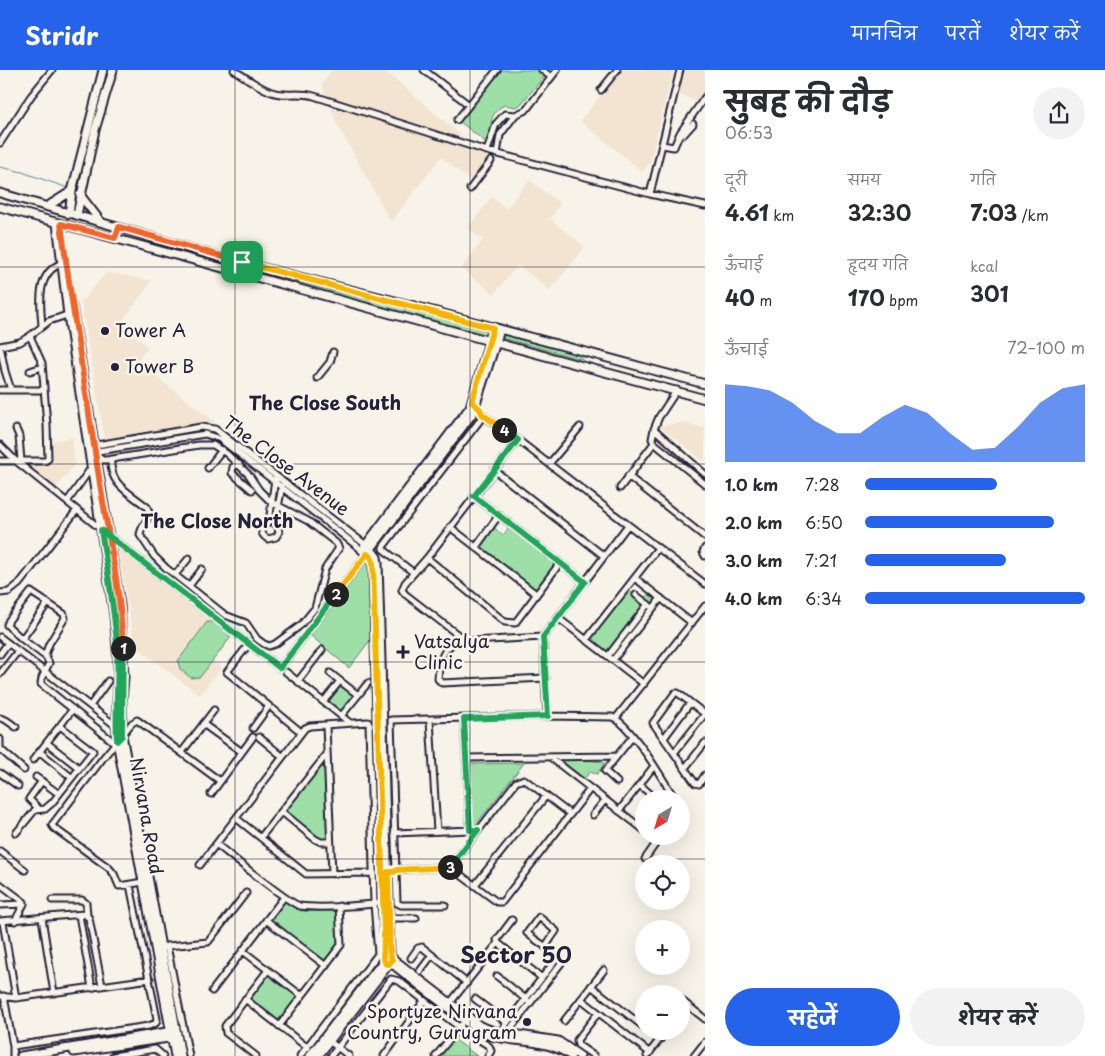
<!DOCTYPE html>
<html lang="hi">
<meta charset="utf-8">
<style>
:root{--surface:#fff;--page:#f2f2f3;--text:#2b2b33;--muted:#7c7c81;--accent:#2563eb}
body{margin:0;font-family:"Playpen Sans","Playpen Sans Deva",sans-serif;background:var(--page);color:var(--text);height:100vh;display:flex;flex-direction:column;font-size:19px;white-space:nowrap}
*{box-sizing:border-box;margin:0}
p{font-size:16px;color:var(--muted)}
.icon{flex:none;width:28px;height:28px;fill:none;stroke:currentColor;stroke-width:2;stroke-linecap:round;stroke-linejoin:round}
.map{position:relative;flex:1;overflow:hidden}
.drawer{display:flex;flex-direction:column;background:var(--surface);width:400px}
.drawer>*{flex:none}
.needle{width:32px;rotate:218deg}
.controls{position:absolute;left:635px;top:720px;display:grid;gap:10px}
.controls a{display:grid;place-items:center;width:55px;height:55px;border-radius:50%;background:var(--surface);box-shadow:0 5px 20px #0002;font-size:25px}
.pin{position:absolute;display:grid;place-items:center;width:42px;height:42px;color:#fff;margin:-21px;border-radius:10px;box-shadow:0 2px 8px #0006}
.km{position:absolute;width:25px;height:25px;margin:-12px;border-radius:50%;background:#222;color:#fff;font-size:14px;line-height:25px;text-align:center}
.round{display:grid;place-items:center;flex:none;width:52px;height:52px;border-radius:26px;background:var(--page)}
.summary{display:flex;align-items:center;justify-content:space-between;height:85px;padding:0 20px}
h1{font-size:28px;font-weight:700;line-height:38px}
.metrics{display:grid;grid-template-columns:repeat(3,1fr);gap:8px;height:85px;padding:5px 20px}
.metrics div{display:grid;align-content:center}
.metrics b{font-size:21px;font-weight:700}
.metrics small{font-size:14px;font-weight:400}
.metrics p{font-size:14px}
.chart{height:140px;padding:10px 20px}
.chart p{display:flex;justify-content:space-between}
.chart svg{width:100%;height:90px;margin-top:5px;fill:var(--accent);opacity:.7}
.primary-button{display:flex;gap:10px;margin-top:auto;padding:10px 20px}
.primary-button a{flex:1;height:58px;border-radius:30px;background:var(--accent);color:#fff;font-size:20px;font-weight:700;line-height:58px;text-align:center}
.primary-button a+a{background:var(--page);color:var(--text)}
ul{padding:0 20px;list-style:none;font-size:16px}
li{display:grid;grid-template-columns:80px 60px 1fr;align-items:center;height:38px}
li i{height:12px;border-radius:6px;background:var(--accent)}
header{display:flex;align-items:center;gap:30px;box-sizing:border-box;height:70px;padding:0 25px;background:var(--accent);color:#fff}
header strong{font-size:24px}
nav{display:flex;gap:28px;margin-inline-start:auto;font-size:18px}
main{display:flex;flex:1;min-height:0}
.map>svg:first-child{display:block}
</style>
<header>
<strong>Stridr</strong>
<nav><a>मानचित्र</a><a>परतें</a><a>शेयर करें</a></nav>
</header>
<main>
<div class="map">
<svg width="705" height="986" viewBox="0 0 705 986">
<rect width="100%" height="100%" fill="#f7f3e8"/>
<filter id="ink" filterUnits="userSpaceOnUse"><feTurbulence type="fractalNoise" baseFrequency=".02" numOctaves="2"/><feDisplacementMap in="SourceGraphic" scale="10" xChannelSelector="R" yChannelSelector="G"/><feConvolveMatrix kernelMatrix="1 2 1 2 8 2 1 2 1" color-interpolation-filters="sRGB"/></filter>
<g filter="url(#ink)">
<path fill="#f2e4d0" d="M331 0H384L488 88 472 112 441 87 391 152 336 52 329 32 322 15Z
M621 0H673L650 92 643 102 580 51Z
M686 0H705V23L698 32 679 24Z
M529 110 561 134 550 149 585 177 550 220 518 195 494 224 461 198 483 170 468 158 492 127 506 139Z
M107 202 152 211 120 254 148 277 137 292 215 352 105 370 81 232Z
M683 353 705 358V392L659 356Z
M72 367 75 394 54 420 22 395 24 393H49L48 372Z
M117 475 234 565 214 591 222 597 200 625 135 576Z"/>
<path fill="#9edfa8" stroke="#608072" d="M498 0H538L545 6 520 35 516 37 505 35C486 43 493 60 488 74L459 51Z
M206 186 487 260 488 264H484L208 190 205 188Z
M500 264 581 285 583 288 580 289 502 268 500 267Z
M493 457 503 465 510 457 556 493 535 520 478 477Z
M369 489 371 569 349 598 310 565Z
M629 521 642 531 650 522 658 529 613 587 590 570Z
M207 552C218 552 226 558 230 568L200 607 191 608 180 599 178 591Z
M340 614 355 626 343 642 328 630Z
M577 689 603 692 604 694 597 704 590 702 582 711 557 690Z
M524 693 474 757 472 756 469 694Z
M320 697H327L329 770 321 771 285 742Z
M285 829 302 841H336L338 875 325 891 271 850Z
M268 904 298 927 278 952 249 928Z
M454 969 477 986H441Z"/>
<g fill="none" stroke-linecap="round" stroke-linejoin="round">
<path stroke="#568795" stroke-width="1" d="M0 97 22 102 68 118"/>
<g stroke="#22223b" stroke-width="9">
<path id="street" d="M234 0C245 7 262 20 275 23 287 26 300 22 314 26L487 81 650 124 705 136
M424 0 469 35
M542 0 551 7
M601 20 617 0
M457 50 497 0
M680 63 684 64 693 54
M0 73 31 26 52 0
M662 75 674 77 680 63 705 27
M487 81 496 54 505 44 515 45 526 40 557 0
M497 84 500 65 515 45
M470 119 491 91
M650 124 680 0
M42 255C40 233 36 203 62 193
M0 276 20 272 30 266 49 251 70 244
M0 276 5 301 11 320
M30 301 42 297
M317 308 330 292 333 282
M0 320H43
M677 320 659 347 654 359 705 404
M473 338 518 370 705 514
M16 359 19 366 21 391
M654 359 652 369 654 373 705 414
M0 375 16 391 102 460
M91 376 201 357 215 359 366 475
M92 382 205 364 220 369 362 480
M96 386H98L102 390H106L199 375H213L227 384 249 405 259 420 271 432 308 451 336 473 339 478 325 499 315 538 301 555 275 574 269 576 264 574 257 569 246 553 225 545 166 498 154 486 140 465C141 454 153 448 147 437 129 422 109 415 111 389
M0 391H45L48 389 47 355 42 293 30 266
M239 394 233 397 232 403 252 420
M549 394 580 357
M208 398 222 380
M494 400 604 486
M628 406 705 467
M275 409 269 452C260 455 259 464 268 469L276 467 279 462 278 456 275 454 282 416
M620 418 654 373
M474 426 585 512
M67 432 91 398
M450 457 536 524
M109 466 280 598 367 484
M476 477 499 445
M705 478 703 482 705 486
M427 488 505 552 515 553 560 493
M414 503 383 479V477L484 345
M175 505 189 488
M635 508 692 553
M189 516 202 499
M0 523 9 522 19 514 77 440
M636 525 650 536
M558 548 644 614
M0 567 116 656
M543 567 456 572C441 579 439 594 438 609L442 613 546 608
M22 569 48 533
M586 570 658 478
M466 571 405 524 402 520 405 513 427 488 518 370
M249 574 227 602 269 636 253 658
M0 584 8 573
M608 586 648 534
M46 587 22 569 7 555 9 550 31 522 64 544 65 548 49 574 45 585 49 593 42 608 41 614 115 673
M613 590 661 528
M286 602 350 653
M330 603 358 625
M0 604 18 581
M298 611 322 580
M324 631 340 611
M90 636 108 611
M273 639 301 662
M705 644 678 623H675L653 653 695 713 699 714 705 705
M342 645 368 613
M547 646 543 567 628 455
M0 648 6 650 16 657
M616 648 705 536
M464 649 470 760
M430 650 437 761
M203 654 242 682
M326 655 332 804
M259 667 282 686
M664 668 690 633
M0 669V680
M47 673 79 698
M0 679 24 700
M40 682 71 707
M182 682 214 640
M674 683 705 644
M550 687 644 760
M466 688 616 686
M33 690 73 639
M685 698 705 673
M0 703 18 716
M36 707 59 724
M617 712 605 701 633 666
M640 715 656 729
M211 724 253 667
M38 738 29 729 42 711
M619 741 654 696
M282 742 315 769 321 772H330
M593 745 605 730
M236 748 306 804 374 803
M16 763 35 740 45 739 52 733 93 681 60 656
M394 763 472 760
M261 767 327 684
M216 774C229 784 289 834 300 836 321 839 353 836 374 834L376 833
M0 781 25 800
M645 789 661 766
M200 795 305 658 310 656 368 652 370 655
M450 797 516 712 524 709 570 744
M385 798H395L397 800 450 797 497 832H502L590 719
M143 812 119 816 114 804 109 798 54 758 52 755 103 688 132 653 137 650 220 711
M0 814 24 832V834L15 851
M475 815 546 726
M52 830H82L86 833 87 845
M0 835 24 834
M445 835H401L397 833 391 650 547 646 612 647C630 653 664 711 675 729
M79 845 92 918
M42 848 54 923
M389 848H416
M266 850 326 896
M0 851 84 844 89 848 102 916
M3 852 16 928
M498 873 542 908
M167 876 189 986
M158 877 208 872 246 823
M243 881 302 926
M411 888 418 878 422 877 467 913
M420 901 432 885
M497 906 528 931
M591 916 644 957
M212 921 284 827
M670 922 673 924
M0 926 16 928 150 909
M4 926 13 976V986
M245 929 308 978
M475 929 507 953
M581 929 650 983
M681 930 705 949
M450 933 498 873 497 870 512 850
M681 942 687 935
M564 951 604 900
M279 956 341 875 339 836
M649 961 660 970
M500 962 558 887
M507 963 562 892C554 880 538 873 527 863L539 847 556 861 545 877
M329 971 349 986
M13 976 149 956 156 953 157 949 130 815
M113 986 155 979 163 986
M256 986 226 963 225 956 268 900
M300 986 378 884 374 834 369 654
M331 986 391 909 399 911 459 957 489 976 491 981 488 986
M384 986 424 931
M436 986 461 955
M594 986 578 975 577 970 598 943
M647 986 666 961
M694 986 705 972"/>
</g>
<g stroke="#22223b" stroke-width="11">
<path id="secondary" d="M0 123 227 189 403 233 705 314
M80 125 101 152
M48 136 72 121
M0 137 497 273 705 329
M69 144 72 121 103 0
M77 145 95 60 113 0
M57 153 68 245 114 545C116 567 119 590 118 612 117 632 116 651 117 671L175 986
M72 236 120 535 124 607 122 631V665L181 986
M390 885 378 493 377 487 371 479 473 343 500 260
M383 888 373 492 371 487 362 480 470 337 493 258
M392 888 480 956 493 961 558 971 580 986
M391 893 478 961C507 975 544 966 571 986
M74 982 175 967
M21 986 173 961
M310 986 381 894 383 889
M318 986 392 890"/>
</g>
<use href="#street" stroke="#f7f3e8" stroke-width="5"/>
<use href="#secondary" stroke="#f7f3e8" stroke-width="7"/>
</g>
</g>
<g fill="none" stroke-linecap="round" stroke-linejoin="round" filter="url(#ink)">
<g stroke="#fff" stroke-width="10">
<path id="split-1" d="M123 578C121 525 110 473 101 420 87 332 73 243 61 154L115 168 119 157 242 192"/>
</g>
<g stroke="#fff" stroke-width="10">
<path id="split-2" d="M123 578 122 666 117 671C115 639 119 607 117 575 114 536 107 498 101 460L280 598 336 524"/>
</g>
<g stroke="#fff" stroke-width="10">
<path id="split-3" d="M336 524 367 484 371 487 373 492 384 864 383 889 386 894H389L392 890 390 884 388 802H394L397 800 450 797"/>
</g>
<g stroke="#fff" stroke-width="10">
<path id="split-4" d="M450 797 478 760H470L464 649 548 646 543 567 585 512 474 426 518 370 504 360"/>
</g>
<g stroke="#fff" stroke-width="10">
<path id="split-5" d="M242 192 493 258 472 332 480 339 482 344 504 360"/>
</g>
<use href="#split-1" stroke="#f0652b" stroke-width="6"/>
<use href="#split-2" stroke="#22a559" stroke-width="6"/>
<use href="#split-3" stroke="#f5b400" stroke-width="6"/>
<use href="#split-4" stroke="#22a559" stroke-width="6"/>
<use href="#split-5" stroke="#f5b400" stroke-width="6"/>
</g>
<path fill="none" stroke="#22223b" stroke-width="1" stroke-opacity="0.55" d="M235 0V986M470 0V986M0 197H705M0 394H705M0 592H705M0 789H705"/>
<g fill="#22223b" stroke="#f7f3e8" stroke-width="2">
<circle cx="105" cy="261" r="5"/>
<circle cx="115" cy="297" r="5"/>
<path d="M400.5 574.5h5v5h5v5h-5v5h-5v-5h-5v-5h5z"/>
<circle cx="527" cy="952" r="5"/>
</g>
<g text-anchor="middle" stroke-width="5" stroke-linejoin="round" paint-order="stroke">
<g font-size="18" fill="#22223b" stroke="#f7f3e8" text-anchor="start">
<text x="115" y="267">Tower A</text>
<text x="125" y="303">Tower B</text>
<text x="414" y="578">Vatsalya<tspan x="414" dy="21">Clinic</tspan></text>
<text x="517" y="948" text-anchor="end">Sportyze Nirvana<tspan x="517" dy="21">Country, Gurugram</tspan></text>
</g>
<g font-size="18" fill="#22223b" stroke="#f7f3e8">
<text transform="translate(286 396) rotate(37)" y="6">The Close Avenue</text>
<text transform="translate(146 746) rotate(80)" y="6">Nirvana Road</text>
</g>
<g font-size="19" font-weight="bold" fill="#22223b" stroke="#f7f3e8">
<text x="325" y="340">The Close South</text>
<text x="217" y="458">The Close North</text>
</g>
<g font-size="22" font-weight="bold" fill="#22223b" stroke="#f7f3e8">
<text x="516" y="893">Sector 50</text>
</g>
</g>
</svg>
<div class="controls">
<a><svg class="needle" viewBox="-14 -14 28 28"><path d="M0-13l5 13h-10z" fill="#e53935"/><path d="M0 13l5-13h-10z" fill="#7c7c81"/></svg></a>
<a><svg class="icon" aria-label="locate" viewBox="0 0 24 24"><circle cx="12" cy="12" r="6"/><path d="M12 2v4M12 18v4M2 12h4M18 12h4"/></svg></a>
<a>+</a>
<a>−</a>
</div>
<div class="pin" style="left:242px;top:192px;background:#1e9e55"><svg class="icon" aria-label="arrive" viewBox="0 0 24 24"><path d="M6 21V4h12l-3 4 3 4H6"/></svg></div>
<b class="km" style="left:123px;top:578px">1</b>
<b class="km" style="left:336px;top:524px">2</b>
<b class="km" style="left:450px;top:797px">3</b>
<b class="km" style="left:504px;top:360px">4</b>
</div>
<section class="drawer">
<div class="summary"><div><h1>सुबह की दौड़</h1><p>06:53</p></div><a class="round"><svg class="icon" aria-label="share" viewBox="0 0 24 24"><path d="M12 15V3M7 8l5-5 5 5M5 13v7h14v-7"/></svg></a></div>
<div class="metrics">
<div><p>दूरी</p><b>4.61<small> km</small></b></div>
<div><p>समय</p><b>32:30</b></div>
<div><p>गति</p><b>7:03<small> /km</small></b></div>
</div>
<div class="metrics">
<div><p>ऊँचाई</p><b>40<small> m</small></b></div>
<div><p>हृदय गति</p><b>170<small> bpm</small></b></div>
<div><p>kcal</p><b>301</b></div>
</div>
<div class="chart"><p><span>ऊँचाई</span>72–100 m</p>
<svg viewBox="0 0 160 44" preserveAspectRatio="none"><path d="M0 44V6L10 7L20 9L30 15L40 24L50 30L60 30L70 22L80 16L90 20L100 30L110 38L120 37L130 27L140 15L150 8L160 6V44z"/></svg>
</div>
<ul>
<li><b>1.0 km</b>7:28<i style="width:60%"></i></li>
<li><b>2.0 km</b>6:50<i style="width:86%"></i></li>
<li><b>3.0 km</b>7:21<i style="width:64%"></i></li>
<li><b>4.0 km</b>6:34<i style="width:100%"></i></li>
</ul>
<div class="primary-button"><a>सहेजें</a><a>शेयर करें</a></div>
</section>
</main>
